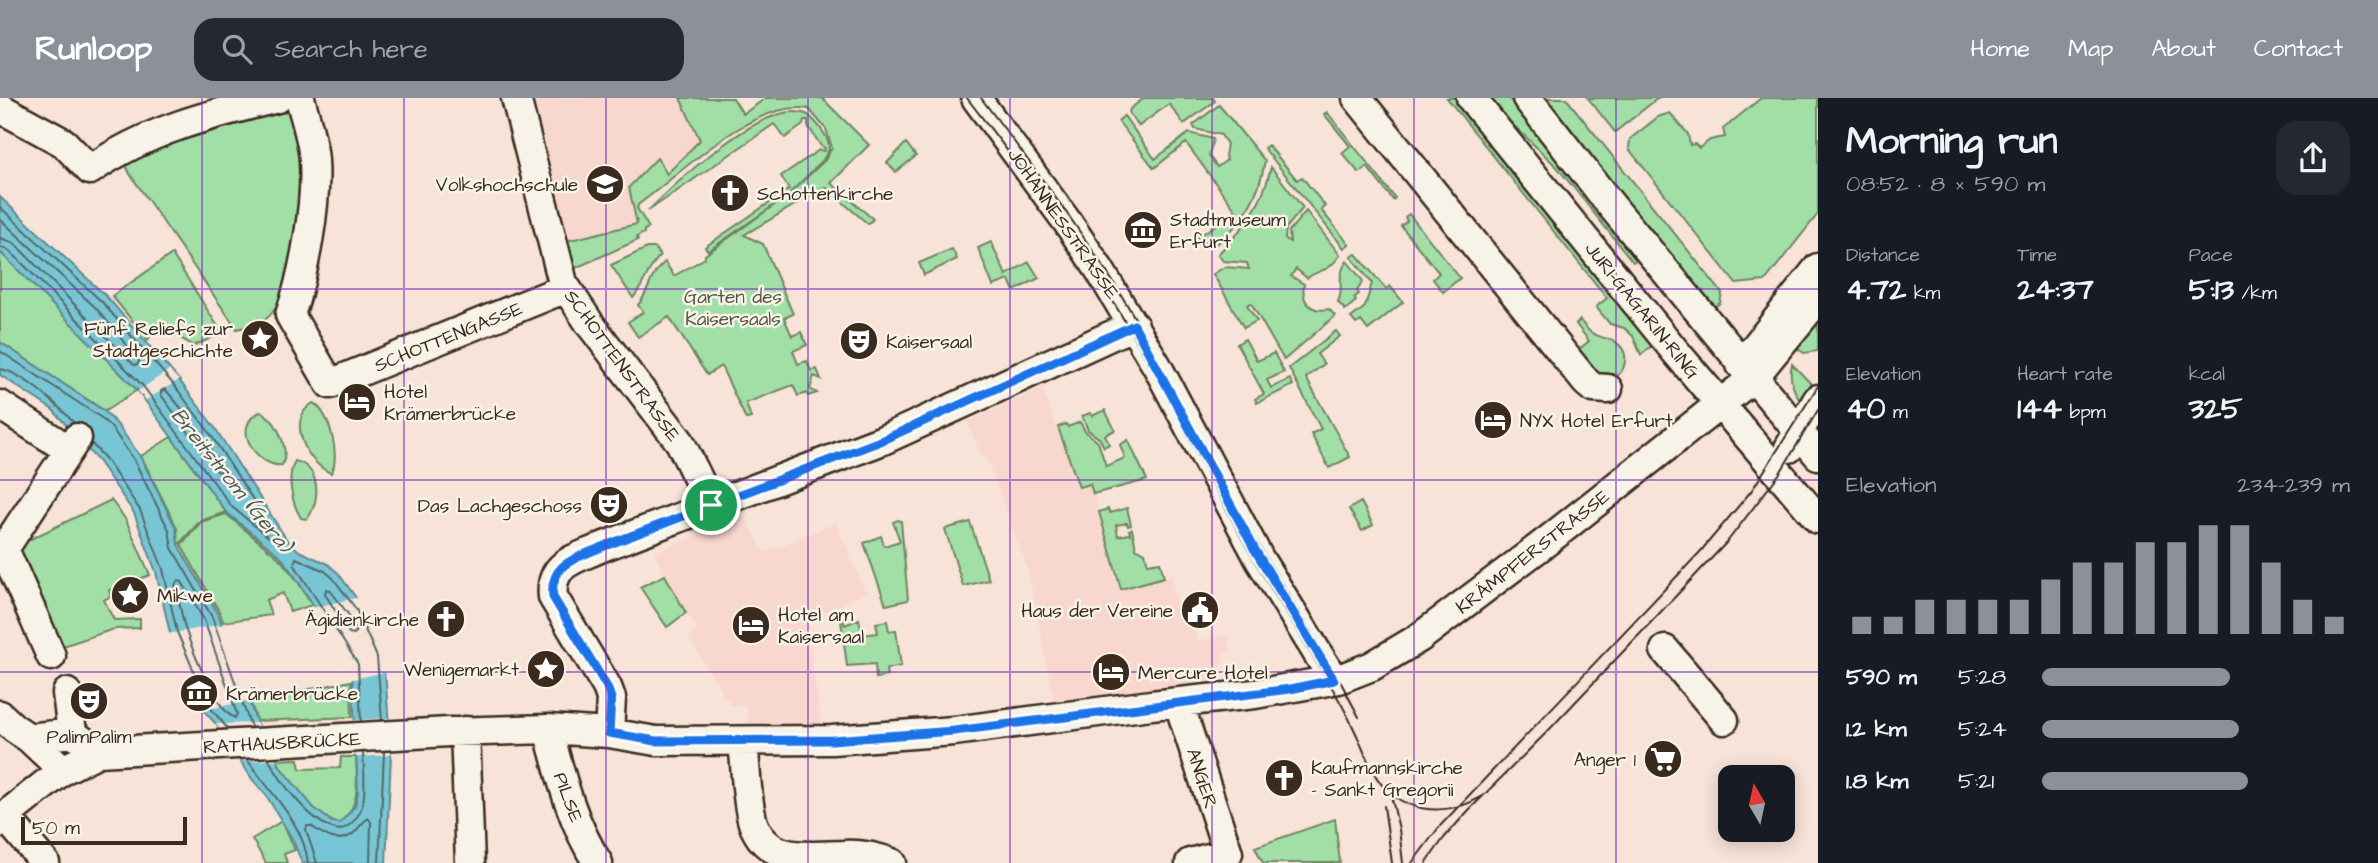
<!DOCTYPE html>
<meta charset="utf-8">
<style>
:root{--surface:#171b24;--page:#242831;--text:#f1f3f6;--muted:#9ea1a6;--accent:#8c9099}
body{margin:0;font-family:"Architects Daughter",sans-serif;background:var(--page);color:var(--text);height:100vh;display:flex;flex-direction:column;font-size:26px;white-space:nowrap}
*{box-sizing:border-box;margin:0}
p{font-size:23px;color:var(--muted)}
.icon{flex:none;width:38px;height:38px;fill:none;stroke:currentColor;stroke-width:2;stroke-linecap:round;stroke-linejoin:round}
.map{position:relative;flex:1;overflow:hidden}
.details{display:flex;flex-direction:column;background:var(--surface);width:560px}
.details>*{flex:none}
.needle{width:46px;rotate:351deg}
.tools{position:absolute;left:1718px;top:667px;display:grid;gap:14px}
.tools a{display:grid;place-items:center;width:77px;height:77px;border-radius:14px;background:var(--surface);box-shadow:0 4px 18px #0003;font-size:35px}
.scale{position:absolute;left:21px;bottom:18px;width:166px;box-sizing:border-box;padding-left:7px;border:4px solid #3b2a1e;border-top:0;font-size:19px;line-height:24px;white-space:nowrap;color:#3b2a1e;-webkit-text-stroke:5px #f7f3e8;paint-order:stroke}
.pin{position:absolute;display:grid;place-items:center;width:60px;height:60px;color:#fff;margin:-30px;border:4px solid #fff;border-radius:50%;box-shadow:0 2px 7px #0007}
.round{display:grid;place-items:center;flex:none;width:74px;height:74px;border-radius:21px;background:var(--page)}
.headline{display:flex;align-items:center;justify-content:space-between;height:119px;padding:0 28px}
h1{font-size:38px;font-weight:800;line-height:52px}
.metrics{display:grid;grid-template-columns:repeat(3,1fr);gap:10px;height:119px;padding:7px 28px}
.metrics div{display:grid;align-content:center}
.metrics b{font-size:30px;font-weight:800}
.metrics small{font-size:19px;font-weight:400}
.metrics p{font-size:19px}
.chart{height:196px;padding:14px 28px}
.chart p{display:flex;justify-content:space-between}
.chart svg{width:100%;height:126px;margin-top:7px;stroke:var(--accent);stroke-width:6}
ul{padding:0 28px;list-style:none;font-size:23px}
li{display:grid;grid-template-columns:112px 84px 1fr;align-items:center;height:52px}
li i{height:18px;border-radius:9px;background:var(--accent)}
header{display:flex;align-items:center;gap:42px;box-sizing:border-box;height:98px;padding:0 35px;background:var(--accent);color:#fff}
header strong{font-size:33px}
nav{display:flex;gap:38px;margin-inline-start:auto;font-size:24px}
.search{width:490px;height:63px;background:var(--page);display:flex;align-items:center;gap:18px;box-sizing:border-box;padding:0 24px;border-radius:21px;color:var(--muted);font-size:26px}
main{display:flex;flex:1;min-height:0}
.map>svg:first-child{display:block}
</style>
<header>
<strong>Runloop</strong>
<div class="search"><svg class="icon" aria-label="search" viewBox="0 0 24 24"><circle cx="10" cy="10" r="6"/><path d="M15 15l6 6"/></svg>Search here</div>
<nav><a>Home</a><a>Map</a><a>About</a><a>Contact</a></nav>
</header>
<main>
<div class="map">
<svg width="1818" height="765" viewBox="0 0 1818 765">
<rect width="100%" height="100%" fill="#f8e3d9"/>
<filter id="ink" filterUnits="userSpaceOnUse"><feTurbulence type="fractalNoise" baseFrequency=".0143" numOctaves="2"/><feDisplacementMap in="SourceGraphic" scale="14" xChannelSelector="R" yChannelSelector="G"/><feConvolveMatrix kernelMatrix="1 2 1 2 8 2 1 2 1" color-interpolation-filters="sRGB"/></filter>
<g filter="url(#ink)">
<path fill="#f8d8ce" d="M533 0H680L700 42 639 106 637 110 649 130 570 160Z
M1042 290 1079 388 1091 386 1121 491 1171 477 1182 522 1193 524 1197 543 1227 537 1230 554 1224 556 1218 584 1054 603 1028 473 986 359 982 360 967 324Z
M745 420 765 454 836 425 866 495 806 522 822 631 747 632V607L731 608 688 539 698 532 672 491 654 454Z"/>
<path fill="#a1dfa6" stroke="#6e8462" stroke-width="2" d="M680 0H733L743 16 766 0H822L869 47 831 85 873 121 868 126 825 89 744 137 763 146 793 216 784 220 792 238 801 234 807 247 793 253 798 266 807 263 811 273 817 271 821 281 814 278 810 291 817 295 808 298 807 295 798 298 793 287 746 305 751 320 746 321 721 268 707 277 669 219 638 239 628 224 643 214 638 207C650 193 650 175 665 164L674 178 705 160V157L787 98 708 153 705 149 789 91 781 78 819 52 824 53 825 50 821 48 808 28V22H804L803 27 785 40 774 26 648 113C676 85 764 0 806 16 811 18 814 23 818 27 824 35 829 41 829 51L823 62 790 95 825 62 832 50 826 31 809 11C754 0 680 77 639 106L637 110 649 130 644 132V135L637 139 638 142 571 172 566 143 637 126 629 90 630 88 657 60 667 76 700 42Z
M1144 0H1213L1215 3 1184 26 1169 6 1139 28 1129 15 1130 11Z
M1447 0H1457L1654 246 1641 257 1633 238 1624 230 1610 226 1596 209 1607 200Z
M1489 0H1509L1638 161 1633 164 1557 69 1505 19Z
M1543 0H1566L1719 191 1722 195 1720 205 1716 208 1694 190Z
M1588 0H1658L1615 34Z
M1761 0H1818V116L1765 183 1736 186 1629 51 1630 41 1658 19 1670 15 1688 36 1690 47 1695 46 1699 50 1710 42 1725 39 1723 31Z
M1219 7 1265 63C1259 98 1244 123 1217 146L1195 141 1236 113 1186 45 1154 70 1118 23 1124 18 1155 61 1189 35 1213 41 1209 58 1217 69 1227 62 1225 58 1227 46 1221 37 1195 31 1193 27Z
M291 8C294 22 299 37 299 51 302 89 294 186 271 216 262 226 249 228 237 231L130 76 123 61 158 42Z
M1327 14 1395 100 1393 102 1367 69 1359 75 1342 55 1350 48 1324 16Z
M906 45 916 58 896 74 887 65Z
M1268 47 1297 82 1302 79 1325 108 1321 112 1349 146 1344 150 1264 50Z
M1271 69 1303 110 1286 130 1285 141 1290 144 1289 133 1306 113 1340 157C1326 177 1322 169 1307 180L1296 171 1291 178 1304 186C1301 204 1311 215 1329 211L1335 218 1284 262 1251 205 1247 207 1257 223 1244 230 1213 176 1225 169 1249 171 1247 165 1223 163 1218 156C1246 128 1262 108 1271 69Z
M1409 116 1460 180 1443 194 1433 181 1439 175 1401 128 1407 123 1405 119Z
M991 144 1006 177 1029 164 1039 180 1014 193 1009 182 993 188 978 150Z
M647 150H655L660 158C647 170 645 187 633 200L611 167Z
M952 151 957 161 924 177 919 165Z
M0 154 13 165 137 292 105 313 0 244Z
M172 156 222 235 194 248 157 226 148 242 112 198Z
M1356 156 1386 191 1390 188 1403 204 1368 232 1361 223 1356 226 1351 220 1365 209 1372 185 1351 159Z
M1347 163 1363 183 1357 193 1359 196 1354 200 1356 203 1345 212 1338 204C1345 188 1335 180 1347 163Z
M1818 217V253L1804 255 1796 250 1804 235Z
M1580 222C1584 227 1587 232 1592 235 1598 239 1607 240 1613 243 1630 251 1628 270 1615 280L1600 281 1577 253 1589 243 1576 226Z
M1336 233 1340 238 1317 256 1324 266 1306 280 1350 359 1329 370 1311 336 1321 331 1289 270Z
M1245 241 1257 263 1274 255 1284 274 1267 282 1271 290 1290 281 1293 287 1257 305 1255 301 1264 296 1237 246Z
M1792 266 1814 289 1803 307C1794 294 1788 282 1792 266Z
M313 305C330 313 341 360 331 375 307 366 285 322 313 305Z
M1105 312 1115 332 1105 337 1109 346 1104 349 1100 341 1088 332 1082 318 1090 315 1092 318Z
M260 314C277 320 290 352 282 367 258 370 229 329 260 314Z
M1080 324 1085 333 1098 344 1106 368 1125 360 1120 347 1128 342 1147 382 1093 396 1090 386 1079 389 1058 329 1066 326 1068 329Z
M171 339 226 414 200 423 178 447 177 430 141 358Z
M295 363C321 369 321 403 307 421L301 420C292 406 286 378 295 363Z
M111 402 126 422 150 477 109 492 111 498 104 502 114 522 140 521V530L114 531 57 550 14 449Z
M1361 404 1373 427 1362 433 1349 411Z
M1127 410 1131 427 1128 428 1127 425 1116 427 1118 438 1130 436 1129 432 1132 431 1136 450 1145 455 1148 466 1160 464 1164 479 1121 491 1099 414 1108 411 1110 415Z
M226 416 279 460 297 482 312 507 290 514 283 495 266 502 271 517 223 524 220 515 181 447 201 424Z
M898 422 901 423 908 502 886 507 864 445 881 438 884 448 900 443 893 424Z
M970 424 989 482 963 488 945 431Z
M665 477 686 515 667 529 640 489Z
M843 521 845 527 859 521 862 537 878 535 876 525 887 523 889 533 896 532 901 568 886 571 887 578 876 580 875 566 847 568 841 522Z
M351 583 352 619 257 623 250 603Z
M341 659H356C357 685 361 707 340 726 318 721 286 682 277 662L298 661 300 671 340 670Z
M1335 721 1340 765H1263L1255 749Z
M282 723 295 752 284 756 287 765H266L252 741Z"/>
<path fill="#78c6d5" stroke="#60888c" stroke-width="2" d="M0 99 107 199 179 282 215 330 287 442 299 453 328 466 338 475 362 508 384 558 391 657 386 765H302L293 742 266 697 252 681 216 626 203 612 170 535 156 474 134 415 99 364 53 312 0 277V244L104 313 116 325 140 358 176 430 178 447 218 516 257 625 281 670 314 710 332 724 340 725 355 708 358 694 352 569 298 483 280 458 226 414 138 293 0 154Z"/>
<path fill="#f8e3d9" d="M169 272 179 282 146 302 138 293Z
M360 499 365 506 387 556 389 582H386L385 574 349 582 348 570 311 510Z
M225 526 252 602 199 613 167 536Z
M389 620 391 657 356 659 354 622Z
M257 625 267 645 277 662 240 663 216 626Z"/>
<g fill="none" stroke-linecap="round" stroke-linejoin="round">
<path stroke="#536867" stroke-width="2" d="M0 109 102 204 174 287 209 334 276 437 275 441H271L232 409 143 288 17 160 7 151 0 149
M0 121 96 210 139 262V266L134 267 14 145 0 140
M0 253 100 319 111 329 134 362 169 432 172 450 212 519 251 629
M0 271C22 274 59 308 74 325
M165 291 187 317 223 370 221 374 217 373 161 297V293Z
M91 345 105 360 140 412 163 471 177 534 209 608 228 631
M178 483 182 484 204 522 237 616 235 620C216 613 192 551 185 530 181 516 179 501 175 487Z
M326 491 330 492 348 516 356 532 354 536 349 535 325 496Z
M361 623 358 566 294 466 296 460 325 473 333 480 356 511 377 559 382 622
M268 660C281 684 311 728 340 732 372 720 364 681 363 655
M247 661C268 693 304 725 308 765
M317 765 306 732 307 728H311C326 739 341 748 356 733 360 728 363 724 368 720L371 724 370 765
M379 765 384 654"/>
<g stroke="#3b2a1e" stroke-width="33">
<path id="minor" d="M300 0C305 20 313 42 314 63 317 106 304 177 290 217L330 286 566 190
M516 0 563 185 590 226 680 344 711 407
M976 0 1068 125 1099 171 1157 268 1260 462 1334 582
M1357 0 1586 284 1593 290 1608 291
M1471 0 1675 253 1818 421
M1527 0 1610 106 1818 357
M0 10 64 45 90 72C147 32 211 16 278 0
M1741 267 1818 170
M0 307 69 352
M1789 350 1818 301
M1665 552 1724 622
M51 558 4 451 77 340
M67 595 72 635
M1180 604 1183 618 1228 755 1190 765
M0 617 14 630 29 640 63 672
M548 631C560 676 572 725 598 765
M465 633 470 765
M609 635 611 600 607 589 553 499C549 464 577 461 602 449L883 342 1134 227
M29 640 72 635 98 654
M743 644C746 669 746 702 753 725 768 765 804 758 843 757 860 756 876 759 892 765
M5 718 45 765
M0 725 5 718 63 672 98 654 449 634 548 631 609 635 656 643 832 642 954 633 1151 607 1255 596 1339 581 1372 568 1419 540 1546 444 1753 280 1818 201"/>
</g>
<use href="#minor" stroke="#f7f3e8" stroke-width="28"/>
<path stroke="#3b2a1e" stroke-width="2" d="M967 0C1013 60 1060 120 1101 184 1154 268 1197 357 1244 444 1266 484 1292 522 1315 562 1329 584 1343 607 1354 631 1365 653 1371 679 1390 695 1419 719 1460 715 1488 694
M981 0C1047 87 1112 171 1161 268
M1246 426 1339 581 1359 619
M1390 693 1399 731 1403 765
M1384 708 1392 765
M1412 765 1440 728 1700 454 1752 392 1818 288
M1426 765 1444 740 1468 713 1546 635 1727 444 1780 375 1818 312"/>
</g>
</g>
<g fill="none" stroke-linecap="round" stroke-linejoin="round" filter="url(#ink)">
<g stroke="#fff" stroke-width="14">
<path id="route" d="M1134 227 1255 452 1334 582 1290 591 954 633 832 642 656 643 609 635 611 600 607 589 553 499C549 465 577 460 602 449L883 342Z"/>
</g>
<use href="#route" stroke="#1a73e8" stroke-width="9"/>
</g>
<path fill="none" stroke="#7b2cbf" stroke-width="2" stroke-opacity="0.55" d="M202 0V765M404 0V765M606 0V765M808 0V765M1010 0V765M1212 0V765M1414 0V765M1616 0V765M0 191H1818M0 382H1818M0 574H1818"/>
<defs>
<g id="university-disc" transform="scale(2.0125)"><circle r="9.5" fill="#3b2a1e" stroke="#f7f3e8"/><path d="M0-5L7-2L0 1L-7-2ZM-4 1L0 2.5L4 1V4Q0 6-4 4Z" fill="#fff"/></g>
<g id="church-disc" transform="scale(2.0125)"><circle r="9.5" fill="#3b2a1e" stroke="#f7f3e8"/><path d="M-1.2-6h2.4v3.5h3.3v2.4h-3.3V6h-2.4V-.1h-3.3v-2.4h3.3Z" fill="#fff"/></g>
<g id="museum-disc" transform="scale(2.0125)"><circle r="9.5" fill="#3b2a1e" stroke="#f7f3e8"/><path d="M0-6L6-3V-2H-6V-3ZM-5-1h2V3h-2ZM-1-1h2V3h-2ZM3-1h2V3H3ZM-6 4H6V6H-6Z" fill="#fff"/></g>
<g id="sight-disc" transform="scale(2.0125)"><circle r="9.5" fill="#3b2a1e" stroke="#f7f3e8"/><path d="M0-6L1.8-2.2L6-1.7L2.9 1.2L3.7 5.4L0 3.3L-3.7 5.4L-2.9 1.2L-6-1.7L-1.8-2.2Z" fill="#fff"/></g>
<g id="theatre-disc" transform="scale(2.0125)"><circle r="9.5" fill="#3b2a1e" stroke="#f7f3e8"/><path d="M-5-5.5Q0-4 5-5.5V0Q5 5 0 6Q-5 5-5 0ZM-3.3-2.5H-1v1.5H-3.3ZM1-2.5H3.3v1.5H1ZM-2.8 1Q0 5.5 2.8 1Z" fill="#fff"/></g>
<g id="hotel-disc" transform="scale(2.0125)"><circle r="9.5" fill="#3b2a1e" stroke="#f7f3e8"/><path d="M-6-4.5h1.5V1H6V5H4.5V3h-9V5H-6ZM-4 0a1.8 1.8 0 1 1 3.6 0ZM.5 0V-2.5h3Q6-2.5 6 0Z" fill="#fff"/></g>
<g id="civic-disc" transform="scale(2.0125)"><circle r="9.5" fill="#3b2a1e" stroke="#f7f3e8"/><path d="M-.6-6.5H3V-4.5H.6V-3L4-1V1h2V6H-6V1h2V-1L-.6-3ZM-1.2 2.5V6h2.4V2.5Z" fill="#fff"/></g>
<g id="supermarket-disc" transform="scale(2.0125)"><circle r="9.5" fill="#3b2a1e" stroke="#f7f3e8"/><path d="M-6-5.5h2.5l.6 2H6L4.5 2H-2.5L-4.4-4H-6ZM-1.5 3.2a1.3 1.3 0 1 0 .1 0ZM3 3.2a1.3 1.3 0 1 0 .1 0Z" fill="#fff"/></g>
</defs>
<g fill-rule="evenodd">
<use href="#university-disc" x="605" y="86"/>
<use href="#church-disc" x="730" y="95"/>
<use href="#museum-disc" x="1143" y="132"/>
<use href="#sight-disc" x="260" y="241"/>
<use href="#theatre-disc" x="859" y="243"/>
<use href="#hotel-disc" x="357" y="304"/>
<use href="#hotel-disc" x="1493" y="322"/>
<use href="#theatre-disc" x="609" y="407"/>
<use href="#sight-disc" x="130" y="497"/>
<use href="#civic-disc" x="1200" y="512"/>
<use href="#church-disc" x="446" y="521"/>
<use href="#hotel-disc" x="751" y="527"/>
<use href="#sight-disc" x="546" y="571"/>
<use href="#hotel-disc" x="1111" y="574"/>
<use href="#museum-disc" x="199" y="595"/>
<use href="#theatre-disc" x="89" y="603"/>
<use href="#supermarket-disc" x="1663" y="661"/>
<use href="#church-disc" x="1284" y="680"/>
</g>
<g text-anchor="middle" stroke-width="5" stroke-linejoin="round" paint-order="stroke">
<g font-size="19" fill="#3b2a1e" stroke="#f7f3e8" text-anchor="start">
<text x="578" y="93" text-anchor="end">Volkshochschule</text>
<text x="757" y="102">Schottenkirche</text>
<text x="1170" y="128">Stadtmuseum<tspan x="1170" dy="22">Erfurt</tspan></text>
<text x="233" y="237" text-anchor="end">Fünf Reliefs zur<tspan x="233" dy="22">Stadtgeschichte</tspan></text>
<text x="886" y="250">Kaisersaal</text>
<text x="384" y="300">Hotel<tspan x="384" dy="22">Krämerbrücke</tspan></text>
<text x="1520" y="329">NYX Hotel Erfurt</text>
<text x="582" y="414" text-anchor="end">Das Lachgeschoss</text>
<text x="157" y="504">Mikwe</text>
<text x="1173" y="519" text-anchor="end">Haus der Vereine</text>
<text x="778" y="523">Hotel am<tspan x="778" dy="22">Kaisersaal</tspan></text>
<text x="419" y="528" text-anchor="end">Ägidienkirche</text>
<text x="519" y="578" text-anchor="end">Wenigemarkt</text>
<text x="1138" y="581">Mercure Hotel</text>
<text x="226" y="602">Krämerbrücke</text>
<text x="89" y="645" text-anchor="middle">PalimPalim</text>
<text x="1636" y="668" text-anchor="end">Anger 1</text>
<text x="1311" y="676">Kaufmannskirche<tspan x="1311" dy="22">- Sankt Gregorii</tspan></text>
</g>
<g font-size="19" fill="#3b2a1e" stroke="#f7f3e8">
<text transform="translate(1064 125) rotate(55)" y="7">JOHANNESSTRASSE</text>
<text transform="translate(1643 212) rotate(51)" y="7">JURI-GAGARIN-RING</text>
<text transform="translate(448 238) rotate(-22)" y="7">SCHOTTENGASSE</text>
<text transform="translate(623 267) rotate(54)" y="7">SCHOTTENSTRASSE</text>
<text transform="translate(1532 453) rotate(-38)" y="7">KRÄMPFERSTRASSE</text>
<text transform="translate(282 644) rotate(-3)" y="7">RATHAUSBRÜCKE</text>
<text transform="translate(1203 680) rotate(72)" y="7">ANGER</text>
<text transform="translate(569 699) rotate(70)" y="7">PILSE</text>
</g>
<g font-size="19" fill="#545740" stroke="#f7f3e8">
<text x="733" y="205">Garten des<tspan x="733" dy="22">Kaisersaals</tspan></text>
</g>
<g font-size="21" font-style="italic" fill="#4d5955" stroke="#f7f3e8">
<text transform="translate(232 382) rotate(51)" y="7">Breitstrom (Gera)</text>
</g>
</g>
</svg>
<div class="tools">
<a><svg class="needle" viewBox="-14 -14 28 28"><path d="M0-13l5 13h-10z" fill="#e53935"/><path d="M0 13l5-13h-10z" fill="#9ea1a6"/></svg></a>
</div>
<div class="scale">50 m</div>
<div class="pin" style="left:711px;top:407px;background:#1e9e55"><svg class="icon" aria-label="arrive" viewBox="0 0 24 24"><path d="M6 21V4h12l-3 4 3 4H6"/></svg></div>
</div>
<section class="details">
<div class="headline"><div><h1>Morning run</h1><p>08:52 · 8 × 590 m</p></div><a class="round"><svg class="icon" aria-label="share" viewBox="0 0 24 24"><path d="M12 15V3M7 8l5-5 5 5M5 13v7h14v-7"/></svg></a></div>
<div class="metrics">
<div><p>Distance</p><b>4.72<small> km</small></b></div>
<div><p>Time</p><b>24:37</b></div>
<div><p>Pace</p><b>5:13<small> /km</small></b></div>
</div>
<div class="metrics">
<div><p>Elevation</p><b>40<small> m</small></b></div>
<div><p>Heart rate</p><b>144<small> bpm</small></b></div>
<div><p>kcal</p><b>325</b></div>
</div>
<div class="chart"><p><span>Elevation</span>234–239 m</p>
<svg viewBox="0 0 160 44" preserveAspectRatio="none"><path d="M5 44V38M15 44V38M25 44V32M35 44V32M45 44V32M55 44V32M65 44V25M75 44V19M85 44V19M95 44V12M105 44V12M115 44V6M125 44V6M135 44V19M145 44V32M155 44V38"/></svg>
</div>
<ul>
<li><b>590 m</b>5:28<i style="width:61%"></i></li>
<li><b>1.2 km</b>5:24<i style="width:64%"></i></li>
<li><b>1.8 km</b>5:21<i style="width:67%"></i></li>
</ul>
</section>
</main>
